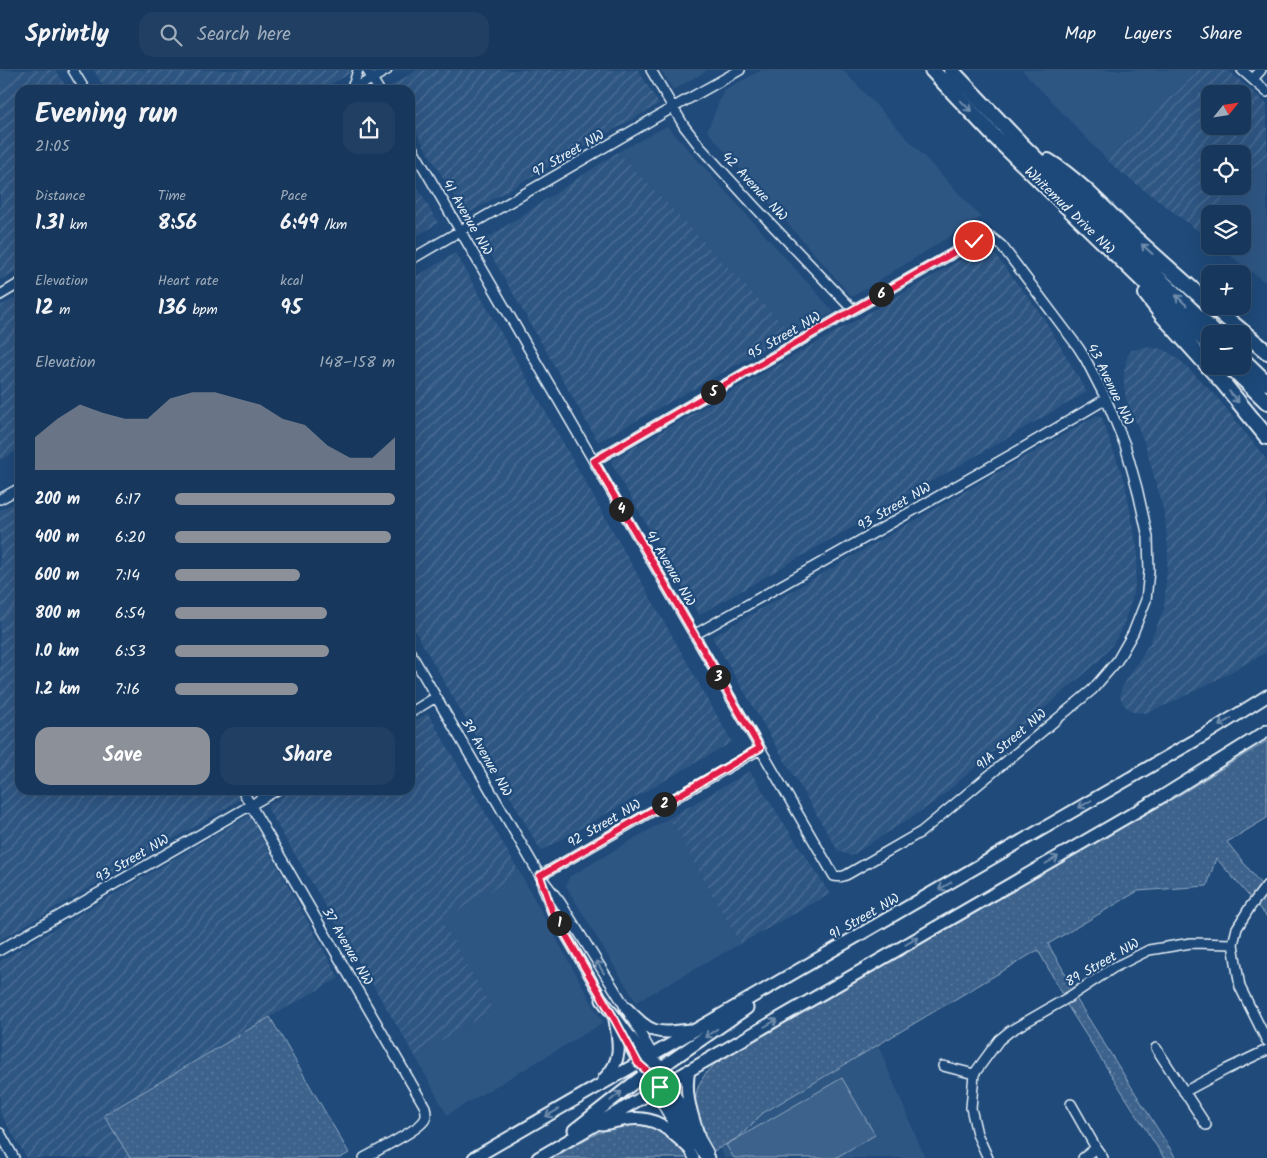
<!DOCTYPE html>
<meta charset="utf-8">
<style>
:root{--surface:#17385c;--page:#203f62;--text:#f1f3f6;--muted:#9eacbb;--line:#365272;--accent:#8c9099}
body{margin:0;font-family:Kalam,sans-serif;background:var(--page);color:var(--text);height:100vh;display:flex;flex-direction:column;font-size:19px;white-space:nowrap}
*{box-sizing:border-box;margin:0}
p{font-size:16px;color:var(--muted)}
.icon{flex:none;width:28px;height:28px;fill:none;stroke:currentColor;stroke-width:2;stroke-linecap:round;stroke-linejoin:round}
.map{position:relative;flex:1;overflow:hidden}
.details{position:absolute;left:15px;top:15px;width:400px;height:710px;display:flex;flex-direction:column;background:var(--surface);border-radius:15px;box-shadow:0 5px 20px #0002,0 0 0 1px var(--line)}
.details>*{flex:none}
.needle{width:32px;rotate:60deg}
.buttons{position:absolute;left:1201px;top:15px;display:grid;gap:10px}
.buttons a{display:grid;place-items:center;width:50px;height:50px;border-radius:10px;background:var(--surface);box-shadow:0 5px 20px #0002,0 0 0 1px var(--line);font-size:25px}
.pin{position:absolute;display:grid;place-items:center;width:42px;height:42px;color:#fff;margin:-21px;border:2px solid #fff;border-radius:50%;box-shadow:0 1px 5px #0007}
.km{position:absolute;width:25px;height:25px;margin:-12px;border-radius:50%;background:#222;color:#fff;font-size:14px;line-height:25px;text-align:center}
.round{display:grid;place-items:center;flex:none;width:52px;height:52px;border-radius:15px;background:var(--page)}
.headline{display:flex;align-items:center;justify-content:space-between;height:85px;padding:0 20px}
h1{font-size:28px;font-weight:700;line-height:38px}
.stats{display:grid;grid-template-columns:repeat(3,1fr);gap:8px;height:85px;padding:5px 20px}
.stats div{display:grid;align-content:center}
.stats b{font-size:21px;font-weight:700}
.stats small{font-size:14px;font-weight:400}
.stats p{font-size:14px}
.chart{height:140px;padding:10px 20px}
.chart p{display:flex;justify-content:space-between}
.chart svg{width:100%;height:90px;margin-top:5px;fill:var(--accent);opacity:.7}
.cta{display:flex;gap:10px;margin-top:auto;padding:10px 20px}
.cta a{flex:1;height:58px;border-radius:15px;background:var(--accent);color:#fff;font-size:20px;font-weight:700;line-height:58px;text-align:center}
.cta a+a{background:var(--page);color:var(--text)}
ul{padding:0 20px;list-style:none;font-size:16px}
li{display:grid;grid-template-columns:80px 60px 1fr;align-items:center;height:38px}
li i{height:12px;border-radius:6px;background:var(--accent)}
header{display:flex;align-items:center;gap:30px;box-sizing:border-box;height:70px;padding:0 25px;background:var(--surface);border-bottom:1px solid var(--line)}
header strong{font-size:24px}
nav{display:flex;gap:28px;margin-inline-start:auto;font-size:18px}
.search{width:350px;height:45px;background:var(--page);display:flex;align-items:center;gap:12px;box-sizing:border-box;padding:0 18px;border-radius:15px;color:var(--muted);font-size:19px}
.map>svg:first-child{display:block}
</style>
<header>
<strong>Sprintly</strong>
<div class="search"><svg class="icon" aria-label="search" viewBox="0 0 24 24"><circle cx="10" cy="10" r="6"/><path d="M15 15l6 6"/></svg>Search here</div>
<nav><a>Map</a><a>Layers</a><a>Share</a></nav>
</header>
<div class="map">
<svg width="1267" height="1088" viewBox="0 0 1267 1088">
<defs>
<pattern id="industrial-furrows" width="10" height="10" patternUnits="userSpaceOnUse" patternTransform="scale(1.25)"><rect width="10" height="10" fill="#2e5683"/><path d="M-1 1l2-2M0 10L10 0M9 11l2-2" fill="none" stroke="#4c6f95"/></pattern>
<pattern id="grass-dots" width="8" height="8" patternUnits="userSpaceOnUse" patternTransform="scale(1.25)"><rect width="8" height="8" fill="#3c628c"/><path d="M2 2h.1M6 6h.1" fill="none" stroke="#58799d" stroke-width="1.8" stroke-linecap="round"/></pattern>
</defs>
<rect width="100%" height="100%" fill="#1f4a7a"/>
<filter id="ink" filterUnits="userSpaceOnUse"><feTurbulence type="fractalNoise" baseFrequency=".02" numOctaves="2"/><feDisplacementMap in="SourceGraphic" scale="10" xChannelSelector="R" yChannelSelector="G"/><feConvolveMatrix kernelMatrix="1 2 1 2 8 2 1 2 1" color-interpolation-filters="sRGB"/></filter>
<g filter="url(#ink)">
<path fill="#2e5683" d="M0 0H23L0 13Z
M661 0H708L673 20Z
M762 0H843L981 147 852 227 707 61 724 20Z
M1022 0H1199L1107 90Z
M667 56 834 242 792 264 618 82Z
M1267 87V214L1218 176H1242V144H1214L1240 116H1242L1243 113Z
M1210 149V170L1198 161Z
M669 748 740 874 636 932 566 816 569 807Z
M520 803 603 953 447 1045 415 986 493 940 442 851Z
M878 975 925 1088H725L719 1078 739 1067 763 1043Z"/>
<path fill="url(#industrial-furrows)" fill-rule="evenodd" d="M23 0H56L68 20H20V199L0 210V13Z
M94 0H349L351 3 321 20H105Z
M417 0H638L659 34 465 145 410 52V20H391L389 17Z
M1199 0H1228L1267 34V87L1243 113 1242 84H1210V116H1240L1214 144H1210V149L1198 161 1119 101 1107 90ZM1210 24H1242V56H1210Z
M618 82 792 264 598 372 483 171Z
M410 104 438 153 410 170Z
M985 176 990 178 1043 247 1087 322 699 545 611 393 612 390Z
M456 183 732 672 541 781 410 552V210Z
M20 225V379L0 390V236Z
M1145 277 1163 279 1176 287 1187 297 1216 326 1267 390V582L1216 610 1173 632 1146 643 1133 642 1123 634 1120 626 1121 619 1149 574 1164 539 1168 483 1165 446 1145 374 1126 329 1124 318V302L1127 287 1132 280Z
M1096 346 1102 348 1125 413 1138 484 1134 522 1121 562 1107 582 1090 599 935 732 851 786 838 781 712 567Z
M20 429V720H234L240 730 0 870V440Z
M428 643 520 803 442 851 493 940 415 986 266 736 294 720H410V653Z
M750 701 830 824 740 874 669 748Z
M249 745 339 908 270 947 104 1045 130 1088H27L0 1043V891Z"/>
<path fill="url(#grass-dots)" stroke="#92aac2" d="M1267 671V748L1227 772 1267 822V847L1216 788 1207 816 1138 821 1048 874 1072 915 1077 930 1176 1088H1164L1067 935 1063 925 1038 880 763 1043 739 1067 712 1082C695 1051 684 1021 715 994L1186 721Z
M270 947 349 1083 340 1088H130L104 1045Z
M628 1053 656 1057 683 1079 688 1088H553C578 1073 599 1060 628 1053Z"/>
<path fill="#3c628c" stroke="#92aac2" d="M842 1008 875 1065 835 1088H734L726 1075Z"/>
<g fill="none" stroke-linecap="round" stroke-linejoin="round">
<g stroke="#e8f1f8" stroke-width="12">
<path id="minor" d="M73 0 85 20
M367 0 379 20
M651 0 684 56 701 78 756 138 853 240
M1242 0 1267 22
M1253 9 1261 0
M350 20 354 13 358 0
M352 20 387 0
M410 74 834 806C840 807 843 807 848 804L921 762 1092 620 1117 591 1133 563 1146 530 1149 501 1148 467 1137 418 1125 375 1106 329 1085 288 1078 277 1002 176 991 167 980 168 853 240 594 391
M410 190 665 42 740 0
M0 225 20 213
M0 429 20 418
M694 565 1016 382 1106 329
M410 582 540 806 560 832 626 938 708 1082
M410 643 436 627
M242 720 425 1037C426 1041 427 1045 425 1049 421 1059 376 1081 364 1088
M540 806 760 679
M542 814 552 841 606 935
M1267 815 1250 837 1237 858 1233 874 1240 917 1267 971
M0 880 277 720
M621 961 638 993 694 1088
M1156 978 1206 1055
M943 996 974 1004
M974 1004 999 970 1010 961 1069 927 1113 898 1149 880 1191 873 1233 874
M974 1004 971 1038 977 1064 988 1088
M1184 1022 1227 999 1267 980
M1071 1034 1096 1078 1103 1088
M0 1063 14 1088
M1083 1088 1096 1078"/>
</g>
<g stroke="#e8f1f8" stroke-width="15">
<path id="major" d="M602 930 650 993
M626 938C652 964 654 964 690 960
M689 1000C684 1023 691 1042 698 1064
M604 1009C623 991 619 973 615 950
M656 1011 694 1071 708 1088
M654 1020 658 1004 666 994 747 938
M602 1054C611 1053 620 1050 629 1049 656 1046 670 1060 688 1077
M574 1060 645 1004 651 993 652 985
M474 1088 1208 663 1267 626
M538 1088 1163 726 1267 661"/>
</g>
<g stroke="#e8f1f8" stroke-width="18">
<path id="highway" d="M932 0 994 66 1210 276
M951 0 1023 76 1216 264
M1048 91C1077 109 1102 136 1126 160 1154 185 1182 210 1210 235
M1146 224 1162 245 1224 314 1267 367
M1212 236 1267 282
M1242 289 1267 313
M1230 296 1267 332"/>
</g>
<use href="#minor" stroke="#1f4a7a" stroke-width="9"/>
<use href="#major" stroke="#1f4a7a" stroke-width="11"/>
<use href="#highway" stroke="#1f4a7a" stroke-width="14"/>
</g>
<defs><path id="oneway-shaft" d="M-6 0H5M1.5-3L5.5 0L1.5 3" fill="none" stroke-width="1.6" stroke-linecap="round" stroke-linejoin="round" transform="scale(1.25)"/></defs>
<g stroke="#6f8dac">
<use href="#oneway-shaft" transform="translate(966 36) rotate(46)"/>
<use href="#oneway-shaft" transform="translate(1147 179) rotate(-138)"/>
<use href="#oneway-shaft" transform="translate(1181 230) rotate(-136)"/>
<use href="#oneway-shaft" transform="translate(1234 327) rotate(50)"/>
<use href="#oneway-shaft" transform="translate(1225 652) rotate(148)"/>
<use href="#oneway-shaft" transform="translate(1085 734) rotate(150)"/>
<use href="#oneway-shaft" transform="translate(1052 790) rotate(-30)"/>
<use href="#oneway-shaft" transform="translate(945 816) rotate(150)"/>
<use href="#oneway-shaft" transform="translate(912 871) rotate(-30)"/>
<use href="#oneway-shaft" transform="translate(600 897) rotate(-122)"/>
<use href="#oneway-shaft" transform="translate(771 953) rotate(-30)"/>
<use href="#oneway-shaft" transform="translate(711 963) rotate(145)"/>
<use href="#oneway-shaft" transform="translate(616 1026) rotate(-39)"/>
<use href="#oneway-shaft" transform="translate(552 1043) rotate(150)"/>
</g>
</g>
<g fill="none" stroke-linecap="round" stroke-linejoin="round" filter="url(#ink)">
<g stroke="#fff" stroke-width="10">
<path id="route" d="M660 1017 647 1001 638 993 615 950 552 841 540 806 760 678 594 391 853 240 974 171"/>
</g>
<use href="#route" stroke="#e11d48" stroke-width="6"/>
</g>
<g text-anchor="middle" stroke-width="4.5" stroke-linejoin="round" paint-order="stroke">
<g font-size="14" fill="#e8f1f8" stroke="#1f4a7a">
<text transform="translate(568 83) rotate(-30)" y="5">97 Street NW</text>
<text transform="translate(755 116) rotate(47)" y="5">42 Avenue NW</text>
<text transform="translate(1070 140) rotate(44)" y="5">Whitemud Drive NW</text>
<text transform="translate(468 147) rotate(60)" y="5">41 Avenue NW</text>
<text transform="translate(784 265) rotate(-30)" y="5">95 Street NW</text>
<text transform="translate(1111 314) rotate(64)" y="5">43 Avenue NW</text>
<text transform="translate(894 436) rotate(-30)" y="5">93 Street NW</text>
<text transform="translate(671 498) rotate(60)" y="5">41 Avenue NW</text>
<text transform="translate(1011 669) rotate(-40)" y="5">91A Street NW</text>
<text transform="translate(487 687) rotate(60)" y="5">39 Avenue NW</text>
<text transform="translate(604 753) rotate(-30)" y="5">92 Street NW</text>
<text transform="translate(132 788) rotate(-30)" y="5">93 Street NW</text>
<text transform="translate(864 846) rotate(-30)" y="5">91 Street NW</text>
<text transform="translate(348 876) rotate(60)" y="5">37 Avenue NW</text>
<text transform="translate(1102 892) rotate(-30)" y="5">89 Street NW</text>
</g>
</g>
</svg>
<div class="buttons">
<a><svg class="needle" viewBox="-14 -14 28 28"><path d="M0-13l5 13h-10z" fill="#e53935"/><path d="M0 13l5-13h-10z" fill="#9eacbb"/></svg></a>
<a><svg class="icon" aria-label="locate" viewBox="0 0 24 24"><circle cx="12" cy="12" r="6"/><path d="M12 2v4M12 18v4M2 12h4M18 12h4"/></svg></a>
<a><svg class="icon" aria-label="layers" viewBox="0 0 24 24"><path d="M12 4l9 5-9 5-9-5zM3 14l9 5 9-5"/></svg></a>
<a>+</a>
<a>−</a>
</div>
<div class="pin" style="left:660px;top:1017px;background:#1e9e55"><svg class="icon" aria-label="arrive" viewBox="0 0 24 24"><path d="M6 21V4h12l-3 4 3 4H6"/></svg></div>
<div class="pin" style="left:974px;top:171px;background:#d93025"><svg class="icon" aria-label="check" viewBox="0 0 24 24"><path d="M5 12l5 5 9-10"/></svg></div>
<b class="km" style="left:559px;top:853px">1</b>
<b class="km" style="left:664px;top:734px">2</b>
<b class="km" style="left:718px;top:607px">3</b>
<b class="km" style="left:621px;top:439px">4</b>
<b class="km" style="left:713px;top:322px">5</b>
<b class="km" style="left:881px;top:224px">6</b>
<section class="details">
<div class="headline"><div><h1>Evening run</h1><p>21:05</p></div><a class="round"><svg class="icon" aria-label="share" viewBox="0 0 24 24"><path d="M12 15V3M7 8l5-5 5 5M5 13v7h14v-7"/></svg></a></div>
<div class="stats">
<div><p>Distance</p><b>1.31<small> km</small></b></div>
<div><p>Time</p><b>8:56</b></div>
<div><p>Pace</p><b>6:49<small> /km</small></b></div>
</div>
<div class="stats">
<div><p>Elevation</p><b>12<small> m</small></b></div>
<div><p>Heart rate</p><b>136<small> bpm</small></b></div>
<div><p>kcal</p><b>95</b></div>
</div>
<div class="chart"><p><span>Elevation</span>148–158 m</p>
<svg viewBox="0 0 160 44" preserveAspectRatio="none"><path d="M0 44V28L10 19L20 12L30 16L40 19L50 19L60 9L70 6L80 6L90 9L100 12L110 19L120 22L130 32L140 38L150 38L160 28V44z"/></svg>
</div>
<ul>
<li><b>200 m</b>6:17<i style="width:100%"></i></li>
<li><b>400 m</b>6:20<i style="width:98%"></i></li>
<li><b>600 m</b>7:14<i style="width:57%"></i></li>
<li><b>800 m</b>6:54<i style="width:69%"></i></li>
<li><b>1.0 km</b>6:53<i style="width:70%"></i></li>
<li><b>1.2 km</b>7:16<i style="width:56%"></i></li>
</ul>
<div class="cta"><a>Save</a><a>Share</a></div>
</section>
</div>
